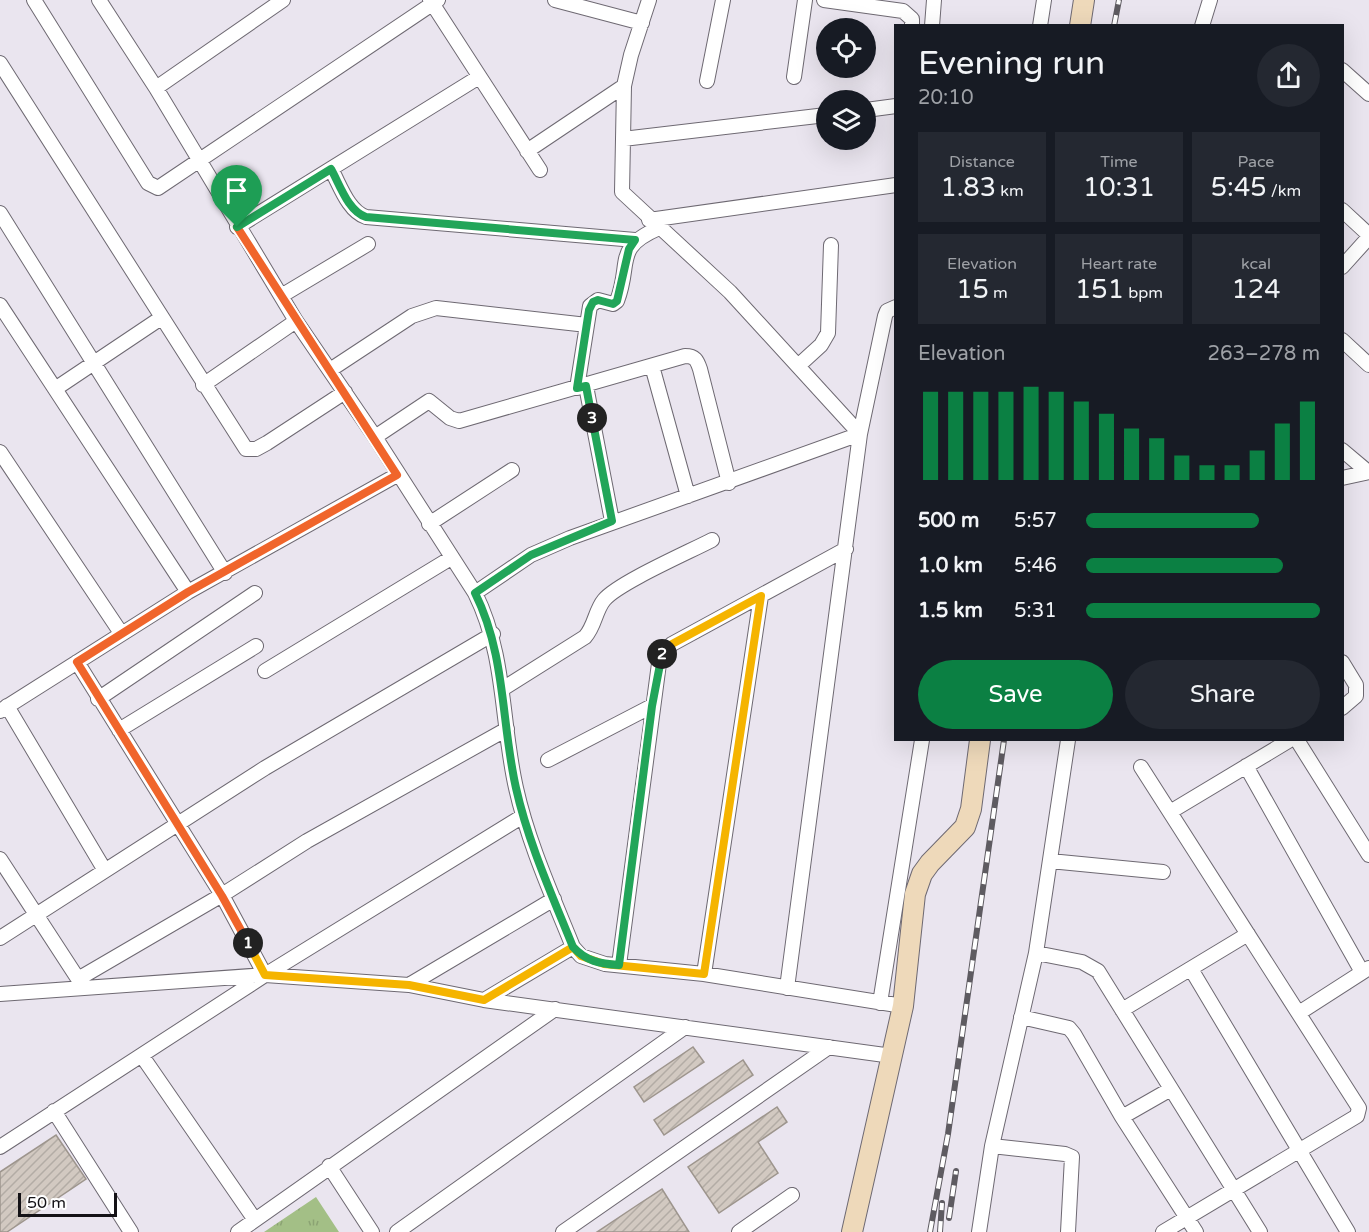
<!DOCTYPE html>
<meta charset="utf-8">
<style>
:root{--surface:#171b24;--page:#242831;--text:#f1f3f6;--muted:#9ea1a6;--accent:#0b8043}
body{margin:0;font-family:"Varela Round",sans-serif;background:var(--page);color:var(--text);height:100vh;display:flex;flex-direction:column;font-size:22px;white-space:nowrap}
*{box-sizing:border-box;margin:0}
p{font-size:20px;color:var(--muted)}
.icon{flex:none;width:33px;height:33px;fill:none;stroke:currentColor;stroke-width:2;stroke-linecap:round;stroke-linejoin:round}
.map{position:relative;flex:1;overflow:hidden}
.drawer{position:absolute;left:894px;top:24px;width:450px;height:717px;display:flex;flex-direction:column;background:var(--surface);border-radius:0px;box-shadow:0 6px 24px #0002}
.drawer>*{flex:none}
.controls{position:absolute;left:816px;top:18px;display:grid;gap:12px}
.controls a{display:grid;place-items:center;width:60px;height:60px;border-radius:50%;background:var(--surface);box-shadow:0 6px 24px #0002;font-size:30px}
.scale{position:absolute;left:18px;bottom:15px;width:99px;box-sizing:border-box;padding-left:6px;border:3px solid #141216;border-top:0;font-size:16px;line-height:21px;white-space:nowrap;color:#141216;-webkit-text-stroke:4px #fff;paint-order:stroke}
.pin{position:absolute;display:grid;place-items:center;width:51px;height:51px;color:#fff;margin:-62px -26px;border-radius:50% 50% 50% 0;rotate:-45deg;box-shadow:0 0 6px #0007}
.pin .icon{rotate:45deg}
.km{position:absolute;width:30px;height:30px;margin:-15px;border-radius:50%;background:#222;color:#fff;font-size:16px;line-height:30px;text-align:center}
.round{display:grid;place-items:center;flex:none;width:63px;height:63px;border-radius:32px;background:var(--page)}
.headline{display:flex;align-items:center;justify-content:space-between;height:102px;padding:0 24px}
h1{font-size:33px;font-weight:600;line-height:45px}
.stats{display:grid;grid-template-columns:repeat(3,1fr);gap:9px;height:102px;padding:6px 24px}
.stats div{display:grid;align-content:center;border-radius:0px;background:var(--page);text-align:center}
.stats b{font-size:26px;font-weight:600}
.stats small{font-size:16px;font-weight:400}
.stats p{font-size:16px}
.chart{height:168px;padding:12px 24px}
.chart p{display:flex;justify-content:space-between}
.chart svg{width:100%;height:108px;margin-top:6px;stroke:var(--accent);stroke-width:6}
.button{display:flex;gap:12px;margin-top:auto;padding:12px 24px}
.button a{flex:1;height:69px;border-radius:36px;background:var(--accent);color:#fff;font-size:24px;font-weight:600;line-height:69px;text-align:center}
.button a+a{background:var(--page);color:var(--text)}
ul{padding:0 24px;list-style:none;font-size:20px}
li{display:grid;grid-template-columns:96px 72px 1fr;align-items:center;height:45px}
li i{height:15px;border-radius:8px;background:var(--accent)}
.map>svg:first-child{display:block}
</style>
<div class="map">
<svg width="1369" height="1232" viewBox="0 0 1369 1232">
<defs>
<pattern id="park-tufts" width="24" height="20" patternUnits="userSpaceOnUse" patternTransform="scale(1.5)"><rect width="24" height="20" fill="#a3bf86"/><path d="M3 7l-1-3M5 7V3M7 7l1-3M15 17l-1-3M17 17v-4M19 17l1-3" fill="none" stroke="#8ba373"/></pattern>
<pattern id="building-hatch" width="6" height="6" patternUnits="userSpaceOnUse" patternTransform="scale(1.5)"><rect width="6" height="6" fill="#d2c9c1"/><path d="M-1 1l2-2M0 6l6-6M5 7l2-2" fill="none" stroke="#b3aca5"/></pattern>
</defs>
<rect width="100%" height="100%" fill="#eae5ef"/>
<path fill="url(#park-tufts)" d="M316 1197 339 1232H264Z"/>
<path fill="url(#building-hatch)" stroke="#9d958d" stroke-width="1.5" d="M693 1047 704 1062 644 1102 634 1087Z
M743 1060 753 1075 664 1135 654 1120Z
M777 1107 787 1122 758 1142 778 1173 719 1213 688 1167Z
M56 1135 86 1179 7 1232H0V1172Z
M662 1189 689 1232H597L639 1204Z"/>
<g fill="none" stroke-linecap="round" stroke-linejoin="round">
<g stroke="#6e6972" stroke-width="16">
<path id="street" d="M34 0 148 183 158 188 438 0
M99 0 156 88 296 321 375 437 475 593C506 655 501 722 516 788 528 842 552 895 573 947L581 956 605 964 704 974 903 1006
M430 0 540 170
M555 0 642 23
M824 0 903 11 912 19V26
M932 26 934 0
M1040 26 1044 0
M1202 26 1210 0
M0 63 246 449H256L267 443 345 392
M1342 70 1369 94
M794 77 805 0
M707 81 723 0
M156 88 283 0
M866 110 896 106
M623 139 826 115
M527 151 624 86
M331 169C340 185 348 211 366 217L635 240
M1342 210 1369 235
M0 213 225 573
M649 220 896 185
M237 227 479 77
M1342 267 1369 237
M281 296 368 244
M0 305 188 592
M1342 340 1369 365
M652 366 688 496
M798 366 821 345 828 333 831 245
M330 370 412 316 436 308 587 325
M203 385 296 321
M586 386 612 521
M577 388 590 306 598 300 613 304 617 301C632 262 613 248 659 228
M55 389 161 318
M375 437 429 401 450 418 459 421 685 356C695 356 697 360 700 369L729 483
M1342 450 1368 472
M0 452 121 633
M1342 478 1369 472
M429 524 512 470
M475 593 531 555 570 538 860 434 730 292 622 192 624 86 631 55 649 0
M77 662 222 895 265 975
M1342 662 1356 685V696L1342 708
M265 671 451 558
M504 688 585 637C595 626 595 611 604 600 618 583 689 552 712 540
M98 699 255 593
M7 706 104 869
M0 711 188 592 397 475
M119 730 256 646
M1297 740 1369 855
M548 760 652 706
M1246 766 1362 972
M1141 767 1359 1108 1357 1116 1163 1232
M1170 812 1290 740
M0 859 82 985
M1050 861 1163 872
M0 938 265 768 493 634
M1036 953 1082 962 1098 971 1260 1232
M619 965 660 656 672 644 846 549
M1191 969 1348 1232
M704 974 761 596
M78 979 222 895 307 841 507 729
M409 985 554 899
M787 988 860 434 885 316 887 311 896 307
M0 994 265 975 523 816
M484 1000 573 947
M880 1003 922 740
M1122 1010 1248 934
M1299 1013 1369 968
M1021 1017 1069 1028 1074 1034 1122 1117 1196 1232
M142 1056 255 1220
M54 1111 131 1232
M1122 1117 1171 1089
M992 1146 1065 1154 1072 1157 1068 1232
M0 1147 265 975 409 985 484 1000 892 1056
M329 1166 372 1232
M238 1232 555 1009
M397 1232 685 1027
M563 1232 829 1047
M739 1232 792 1195
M979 1232 992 1146 1036 953 1068 740"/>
</g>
<g stroke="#6e6972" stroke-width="22">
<path id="secondary" d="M1080 26 1084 0
M852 1232 903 1006 915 894 922 874 930 863 965 827 971 809 980 740"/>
</g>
<use href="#street" stroke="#fff" stroke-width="14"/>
<use href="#secondary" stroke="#eed9ba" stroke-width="20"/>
<g stroke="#5e5b61" stroke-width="6">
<path id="rail" d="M1114 26 1119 0
M949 1218 956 1171
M930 1232 948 1134 1004 740
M940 1232 942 1203"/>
</g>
<use href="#rail" stroke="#fff" stroke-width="4" stroke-dasharray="11" stroke-linecap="butt"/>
</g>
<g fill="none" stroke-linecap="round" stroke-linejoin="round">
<g stroke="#fff" stroke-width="12">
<path id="split-1" d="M237 227 397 475 188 592 77 662 222 896 248 943"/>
</g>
<g stroke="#fff" stroke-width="12">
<path id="split-2" d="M248 943 265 975 409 985 484 1000 573 947 581 956 604 964 704 974 761 596 672 644 662 654"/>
</g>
<g stroke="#fff" stroke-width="12">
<path id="split-3" d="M592 418 612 521 531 555 475 593C506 655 501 722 516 788 528 842 552 895 573 947 586 961 600 964 619 965L652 706 662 654"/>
</g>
<g stroke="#fff" stroke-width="12">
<path id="split-4" d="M237 227 331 169C340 185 348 211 366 217L635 240 629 249 617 301 613 304 598 300 593 302 589 310 577 388 586 386 592 418"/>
</g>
<use href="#split-1" stroke="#f0652b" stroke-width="8"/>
<use href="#split-2" stroke="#f5b400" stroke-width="8"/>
<use href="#split-3" stroke="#22a559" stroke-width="8"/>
<use href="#split-4" stroke="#22a559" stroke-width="8"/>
</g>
</svg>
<div class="controls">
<a><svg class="icon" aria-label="locate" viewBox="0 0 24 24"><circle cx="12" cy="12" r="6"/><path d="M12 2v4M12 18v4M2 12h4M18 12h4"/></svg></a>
<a><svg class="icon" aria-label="layers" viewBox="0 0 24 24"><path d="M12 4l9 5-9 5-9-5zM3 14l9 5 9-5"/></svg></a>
</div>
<div class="scale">50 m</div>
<div class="pin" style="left:237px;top:227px;background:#1e9e55"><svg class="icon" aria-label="arrive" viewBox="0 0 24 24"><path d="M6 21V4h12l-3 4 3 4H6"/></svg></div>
<b class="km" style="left:248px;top:943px">1</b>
<b class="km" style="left:662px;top:654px">2</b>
<b class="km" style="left:592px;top:418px">3</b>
<section class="drawer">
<div class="headline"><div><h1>Evening run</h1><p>20:10</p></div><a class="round"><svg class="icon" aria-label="share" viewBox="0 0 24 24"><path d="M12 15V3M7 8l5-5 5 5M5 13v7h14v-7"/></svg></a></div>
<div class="stats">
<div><p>Distance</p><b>1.83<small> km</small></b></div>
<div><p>Time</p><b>10:31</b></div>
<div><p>Pace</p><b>5:45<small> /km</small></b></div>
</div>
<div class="stats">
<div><p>Elevation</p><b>15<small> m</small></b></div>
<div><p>Heart rate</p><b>151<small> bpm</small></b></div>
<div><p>kcal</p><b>124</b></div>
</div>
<div class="chart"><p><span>Elevation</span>263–278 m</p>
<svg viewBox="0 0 160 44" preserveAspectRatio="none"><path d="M5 44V8M15 44V8M25 44V8M35 44V8M45 44V6M55 44V8M65 44V12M75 44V17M85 44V23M95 44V27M105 44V34M115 44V38M125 44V38M135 44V32M145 44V21M155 44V12"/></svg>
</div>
<ul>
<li><b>500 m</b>5:57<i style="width:74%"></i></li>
<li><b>1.0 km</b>5:46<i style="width:84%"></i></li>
<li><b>1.5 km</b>5:31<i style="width:100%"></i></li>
</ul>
<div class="button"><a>Save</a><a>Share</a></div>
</section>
</div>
